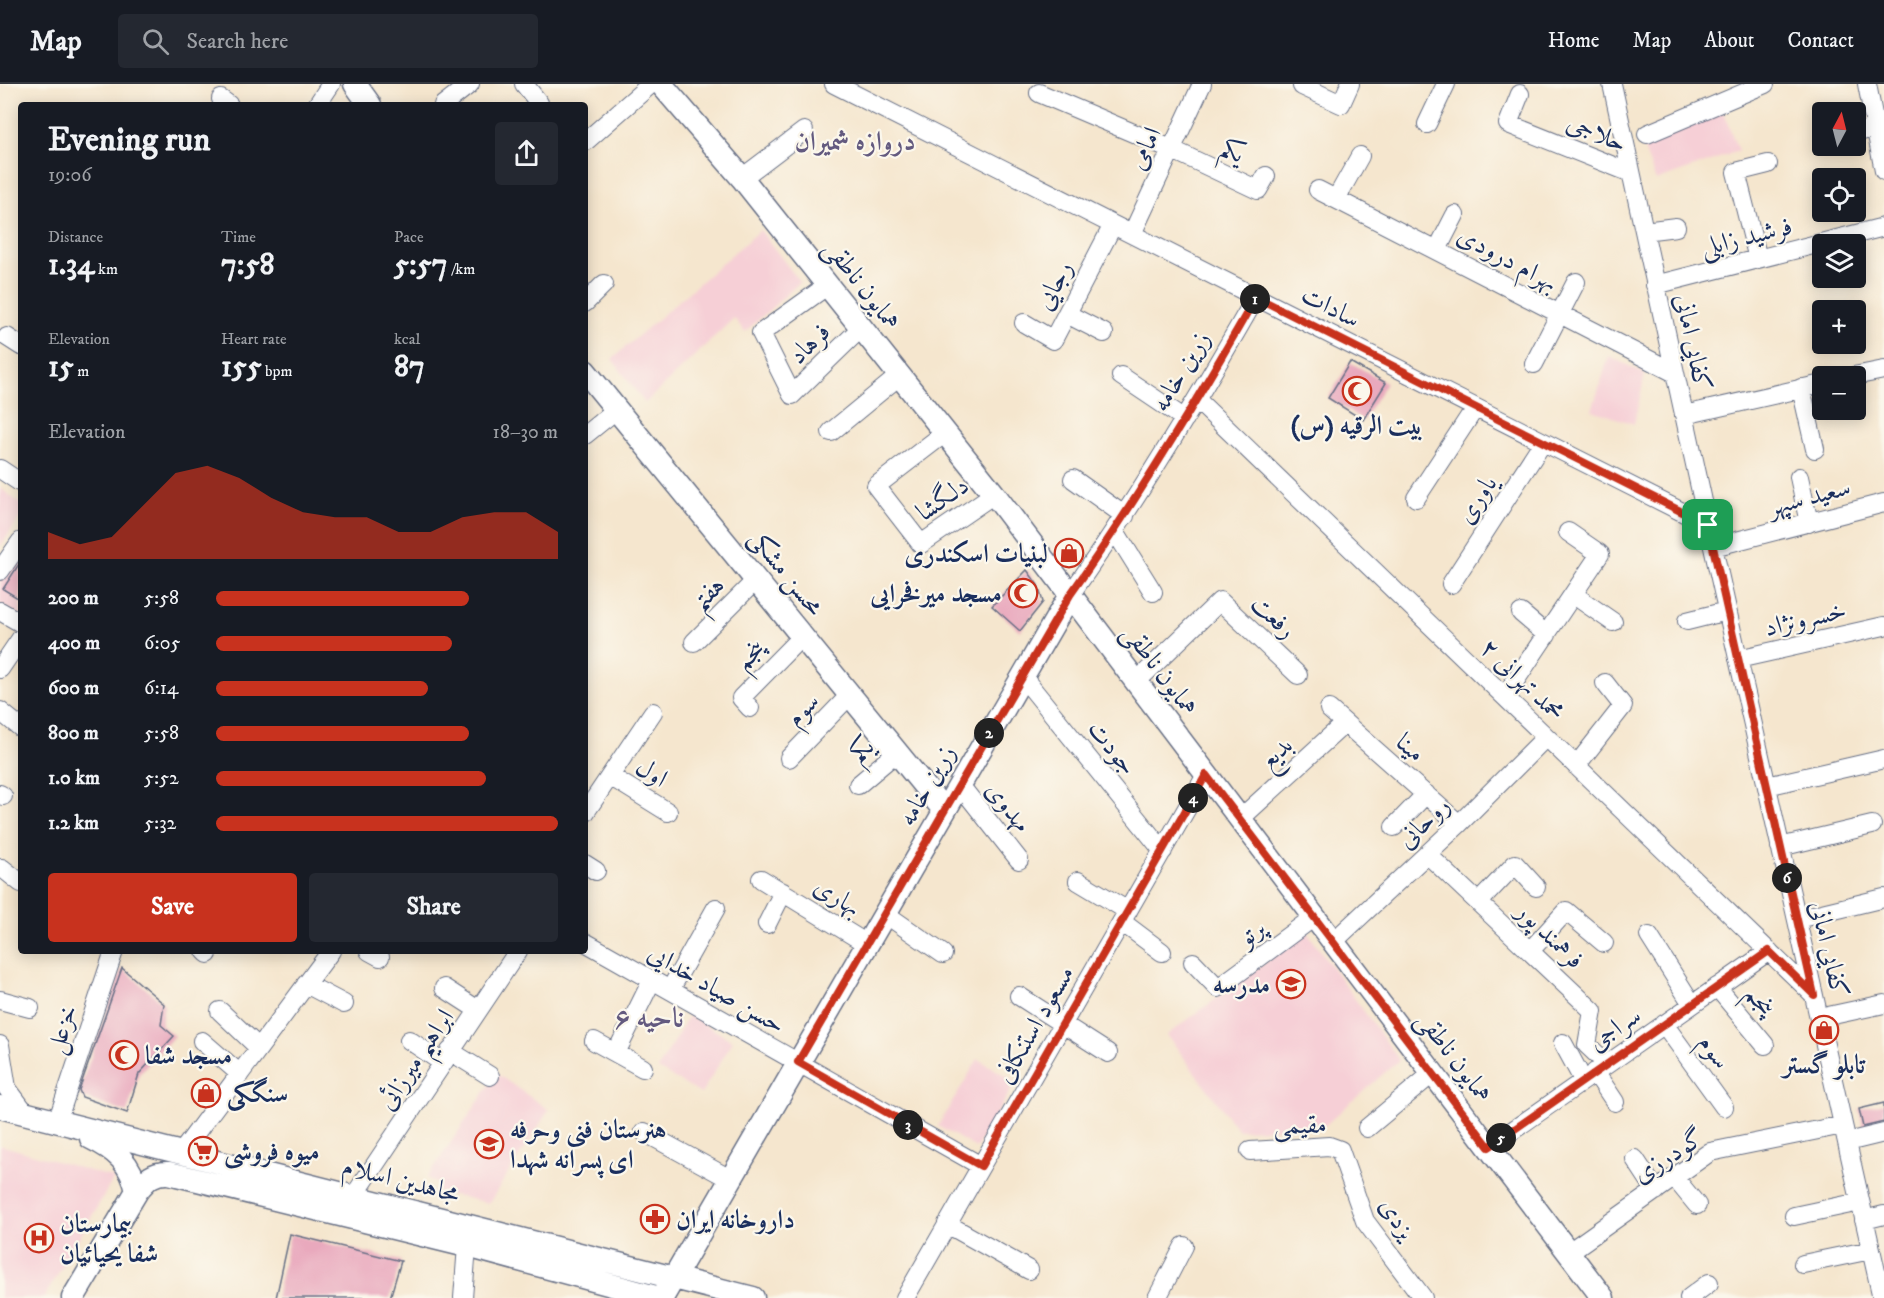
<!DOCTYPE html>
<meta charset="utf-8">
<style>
:root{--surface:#171b24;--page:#242831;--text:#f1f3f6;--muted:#9ea1a6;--line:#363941;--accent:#c8321e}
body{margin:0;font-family:"IM FELL DW Pica",Amiri,serif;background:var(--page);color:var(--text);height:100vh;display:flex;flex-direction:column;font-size:22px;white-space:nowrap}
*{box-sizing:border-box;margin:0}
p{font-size:20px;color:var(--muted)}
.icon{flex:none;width:33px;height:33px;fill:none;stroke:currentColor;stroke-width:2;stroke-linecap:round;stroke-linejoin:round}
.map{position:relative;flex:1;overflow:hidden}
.side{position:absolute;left:18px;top:18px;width:570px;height:852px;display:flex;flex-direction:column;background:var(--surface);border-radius:6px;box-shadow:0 3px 15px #0003}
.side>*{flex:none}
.needle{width:39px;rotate:7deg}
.fabs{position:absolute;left:1812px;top:18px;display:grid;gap:12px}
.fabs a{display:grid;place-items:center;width:54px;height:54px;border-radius:6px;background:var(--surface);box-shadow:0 3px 15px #0003;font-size:30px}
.pin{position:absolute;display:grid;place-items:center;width:51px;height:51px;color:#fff;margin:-26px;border-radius:12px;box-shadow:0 3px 9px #0006}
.km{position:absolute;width:30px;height:30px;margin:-15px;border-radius:50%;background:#222;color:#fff;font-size:16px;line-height:30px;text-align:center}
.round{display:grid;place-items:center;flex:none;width:63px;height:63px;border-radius:6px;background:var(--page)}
.overview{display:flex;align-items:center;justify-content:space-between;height:102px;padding:0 30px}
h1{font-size:33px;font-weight:800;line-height:45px}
.metrics{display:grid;grid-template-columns:repeat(3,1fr);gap:9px;height:102px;padding:6px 30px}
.metrics div{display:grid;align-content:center}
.metrics b{font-size:30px;font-weight:800}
.metrics small{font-size:16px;font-weight:400}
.metrics p{font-size:16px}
.chart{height:168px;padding:12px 30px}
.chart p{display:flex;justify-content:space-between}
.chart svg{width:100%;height:108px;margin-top:6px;fill:var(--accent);opacity:.7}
.primary-button{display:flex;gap:12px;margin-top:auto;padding:12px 30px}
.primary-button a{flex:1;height:69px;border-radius:6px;background:var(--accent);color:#fff;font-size:24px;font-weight:800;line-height:69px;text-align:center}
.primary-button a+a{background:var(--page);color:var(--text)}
ul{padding:0 30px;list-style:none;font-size:20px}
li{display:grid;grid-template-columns:96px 72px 1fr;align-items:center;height:45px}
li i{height:15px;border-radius:8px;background:var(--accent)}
header{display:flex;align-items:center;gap:36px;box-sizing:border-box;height:84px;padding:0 30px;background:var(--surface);border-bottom:2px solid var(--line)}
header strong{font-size:28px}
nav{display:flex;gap:33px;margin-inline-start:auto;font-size:21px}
.search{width:420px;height:54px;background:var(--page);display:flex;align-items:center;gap:15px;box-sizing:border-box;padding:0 21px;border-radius:6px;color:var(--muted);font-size:22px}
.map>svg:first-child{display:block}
</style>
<header>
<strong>Map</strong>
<div class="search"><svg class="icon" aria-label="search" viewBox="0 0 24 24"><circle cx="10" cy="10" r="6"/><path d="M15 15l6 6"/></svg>Search here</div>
<nav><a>Home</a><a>Map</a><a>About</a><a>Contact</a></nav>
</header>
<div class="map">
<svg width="1884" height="1214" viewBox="0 0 1884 1214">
<rect width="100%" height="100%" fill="#fbf7ec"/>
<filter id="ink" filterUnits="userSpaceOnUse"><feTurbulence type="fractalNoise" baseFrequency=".0167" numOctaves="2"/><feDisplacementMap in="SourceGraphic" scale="12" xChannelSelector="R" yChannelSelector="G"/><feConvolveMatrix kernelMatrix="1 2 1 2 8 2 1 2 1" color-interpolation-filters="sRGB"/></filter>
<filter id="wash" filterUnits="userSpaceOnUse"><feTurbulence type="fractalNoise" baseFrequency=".008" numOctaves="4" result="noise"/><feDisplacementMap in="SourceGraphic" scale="24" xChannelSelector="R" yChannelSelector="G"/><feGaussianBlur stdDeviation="1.35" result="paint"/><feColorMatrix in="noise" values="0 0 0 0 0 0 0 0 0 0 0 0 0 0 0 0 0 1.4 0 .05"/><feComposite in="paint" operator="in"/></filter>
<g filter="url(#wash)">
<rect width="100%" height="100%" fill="#f5e6ce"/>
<path fill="#f6cfd6" d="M1723 27 1738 67 1656 97 1641 57Z
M760 146 800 198 745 248 734 234 645 319 612 275Z
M1609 272 1645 290 1634 340 1592 326Z
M0 404 21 420V432L0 463Z
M21 465V532L0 520V497Z
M1307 848 1399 976 1323 1043 1238 1046 1167 951Z
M689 931 733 957 701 1010 658 985Z
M978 975 1016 998 976 1064 938 1042Z
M497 990 549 1026 489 1119 435 1107 438 1100 427 1094Z
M0 1061 114 1094 44 1214H0Z"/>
<g id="blocks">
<path fill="#e9a9bd" d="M1350 278 1386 299 1363 336 1328 314Z
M21 477V516L3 505Z
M1027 486 1038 501 1043 518 1020 547 992 522Z
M122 884 164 920 161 941 174 952 139 990 127 1029 82 1013 79 1006Z
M1884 1019V1038L1863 1043 1859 1025Z
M290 1150 401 1177 390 1214H276Z"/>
</g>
</g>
<g filter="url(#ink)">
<use href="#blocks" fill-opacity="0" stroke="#676f85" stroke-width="1.5"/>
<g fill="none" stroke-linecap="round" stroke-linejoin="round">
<g stroke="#676f85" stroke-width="20">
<path id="minor" d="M524 0 539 19
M834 0 1708 441
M1612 0 1713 463 1882 1214
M1867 0 1884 87
M1302 2 1341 20 1350 0
M1039 9 1171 65 1258 106 1266 92
M1520 10 1508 40 1631 89
M221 15 229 21
M317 21 331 0
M443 21 470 0
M1427 40 1446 0
M1856 49 1875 43
M1647 50 1765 0
M585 58 651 0
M742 94 804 47
M1318 106 1675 289
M1336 115 1360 72
M1644 147 1676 143
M1132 150 1202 0
M1437 166 1455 131
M1758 175 1736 88 1768 80
M828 201 761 249 792 311 862 243
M1655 201 1884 143
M585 219 604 200
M1067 230 1104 249
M1024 239 1053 256 1113 141
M7 253 21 262
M1534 280 1576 198
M1121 292 1185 335
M1854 292 1884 286
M1801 304 1815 365
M1197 316 1814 911
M1684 331 1822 300
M831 348 899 292
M945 349 876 402 921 460 994 410
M585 351 617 325
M0 385 21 399
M1799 393 1809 439
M1073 395 1125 432
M1416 414 1475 324
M1115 447 1153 508
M1713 463 1884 419
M0 487 21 457
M1451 500 1543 358
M1070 511C1138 415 1198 315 1256 213
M1574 511 1613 538
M0 527 21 539
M1521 529 1547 551
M1687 537 1727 527
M694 558 756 496
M1738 575 1884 542
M0 585 21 554
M1022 592 1163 767
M1136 598 1220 517 1298 591
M1505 612 1600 470 1568 448
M750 624 741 614 802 552
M1329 625 1459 740
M0 627 21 644
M789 674 850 611
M1576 682 1623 622 1605 599
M610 692 668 728
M959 700 1019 776
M858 701 897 668
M1767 702 1884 675
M0 710 3 712
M585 729 653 628
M1240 735 1345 639
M1394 743 1426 710
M1780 763 1872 741
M1427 770 1593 927 1587 961 1607 980
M585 780 596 787
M2 784 21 799
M761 795 867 860
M1078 797 1128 827
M1479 818 1515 780 1536 803
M884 829 943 870
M1797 835 1884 814
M1122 838 1162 868
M767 840 783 808
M1649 852 1692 920
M585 858 981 1082
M1333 858 1459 740 1546 653
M205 867 208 870
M369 867 380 873
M1530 867 1566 827 1604 859
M1193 878 1218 904 1314 833
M306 900 344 920
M1717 903 1765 961
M444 904 478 926
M670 906 716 824
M1019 912 1108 969
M0 916 30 924
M220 927 259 964
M1819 934 1884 920
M1664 940 1724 1023
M409 956 443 979
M202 957 240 990
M594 957 643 984
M1563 959 1583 996
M0 961 7 1004 27 1031
M450 967 490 992
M616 969 652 896
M1595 988 1615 1018
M57 1038 114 867
M1367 1044 1433 989
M644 1048 730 1095
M1847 1058 1884 1049
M1489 1063 1769 867
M1250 1067 1329 1062 1340 1066 1365 1137 1423 1214
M181 1069 331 867
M1635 1075 1656 1107
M1674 1093 1697 1121
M354 1112 518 867
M1794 1132 1860 1118
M1864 1136 1884 1131
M947 1140 1029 1186
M1569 1168 1710 1068 1843 1041
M1803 1180 1871 1166
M463 1214 467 1162
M905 1214 1206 691
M1157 1214 1184 1162
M1689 1214 1709 1199"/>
</g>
<g stroke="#676f85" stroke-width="25">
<path id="major" d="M355 0 370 21
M661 0 742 94 994 410 1603 1214
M585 287 944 726
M0 1023 753 1214
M91 1054C116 1066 131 1079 137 1107
M73 1214 137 1107C147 1095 153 1088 169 1089L467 1162 660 1214
M662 1214 1070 511"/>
</g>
<use href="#minor" stroke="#fff" stroke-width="18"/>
<use href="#major" stroke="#fff" stroke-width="22"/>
</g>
</g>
<g fill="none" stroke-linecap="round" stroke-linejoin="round" filter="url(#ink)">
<g stroke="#fff" stroke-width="12">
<path id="route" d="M1256 213 1708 441 1814 911 1769 867 1489 1063 1206 691 981 1082 798 978 1070 511C1138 415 1198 315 1256 213Z"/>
</g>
<use href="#route" stroke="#c8321e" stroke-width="8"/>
</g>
<defs>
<g id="mosque-ring" transform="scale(1.5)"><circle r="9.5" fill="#fbf7ec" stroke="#c8321e" stroke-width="1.5"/><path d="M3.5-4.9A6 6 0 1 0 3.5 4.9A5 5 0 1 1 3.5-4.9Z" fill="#c8321e"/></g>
<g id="shop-ring" transform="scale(1.5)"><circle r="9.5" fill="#fbf7ec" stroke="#c8321e" stroke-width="1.5"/><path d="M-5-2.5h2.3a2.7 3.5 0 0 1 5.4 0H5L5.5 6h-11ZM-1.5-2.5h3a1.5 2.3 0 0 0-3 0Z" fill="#c8321e"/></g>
<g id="school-ring" transform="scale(1.5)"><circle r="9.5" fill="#fbf7ec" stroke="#c8321e" stroke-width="1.5"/><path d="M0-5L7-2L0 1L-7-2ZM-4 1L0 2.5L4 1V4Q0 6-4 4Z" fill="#c8321e"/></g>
<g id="supermarket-ring" transform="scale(1.5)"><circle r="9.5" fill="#fbf7ec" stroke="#c8321e" stroke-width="1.5"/><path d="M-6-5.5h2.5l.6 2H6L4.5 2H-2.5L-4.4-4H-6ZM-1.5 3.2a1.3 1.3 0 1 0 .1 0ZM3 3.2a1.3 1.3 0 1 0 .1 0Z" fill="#c8321e"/></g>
<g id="pharmacy-ring" transform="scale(1.5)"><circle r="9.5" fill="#fbf7ec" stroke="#c8321e" stroke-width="1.5"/><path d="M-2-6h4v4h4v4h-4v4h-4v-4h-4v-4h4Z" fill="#c8321e"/></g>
<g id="hospital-ring" transform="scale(1.5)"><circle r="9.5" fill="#fbf7ec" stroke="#c8321e" stroke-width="1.5"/><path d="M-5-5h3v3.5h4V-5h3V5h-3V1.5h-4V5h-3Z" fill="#c8321e"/></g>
</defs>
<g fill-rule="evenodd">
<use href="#mosque-ring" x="1357" y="307"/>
<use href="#shop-ring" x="1069" y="469"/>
<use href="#mosque-ring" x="1023" y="509"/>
<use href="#school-ring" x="1291" y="900"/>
<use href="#shop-ring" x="1824" y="946"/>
<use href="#mosque-ring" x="124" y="971"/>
<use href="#shop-ring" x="206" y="1009"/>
<use href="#school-ring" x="489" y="1060"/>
<use href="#supermarket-ring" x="203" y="1067"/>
<use href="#pharmacy-ring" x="655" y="1135"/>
<use href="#hospital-ring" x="39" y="1154"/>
</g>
<g text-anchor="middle" stroke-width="4.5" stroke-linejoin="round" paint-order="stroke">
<g font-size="26" fill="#1b2f5e" stroke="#fbf7ec">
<text transform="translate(1597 48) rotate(22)" y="9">حلاجی</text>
<text transform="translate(1144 64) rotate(-65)" y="9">امامی</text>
<text transform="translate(1233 66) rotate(25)" y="9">یکم</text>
<text transform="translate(1746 152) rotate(-14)" y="9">فرشید زابلی</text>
<text transform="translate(1508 174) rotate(28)" y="9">بهرام درودی</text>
<text transform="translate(863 200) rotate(52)" y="9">همایون ناطقی</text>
<text transform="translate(1053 201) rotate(-62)" y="9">رجایی</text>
<text transform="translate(1331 222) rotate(27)" y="9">سادات</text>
<text transform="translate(1694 258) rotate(78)" y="9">کفایی امانی</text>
<text transform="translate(809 259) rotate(-44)" y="9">فرهاد</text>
<text transform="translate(1180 287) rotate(-59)" y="9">زرین خامه</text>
<text transform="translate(1809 412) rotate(-15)" y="9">سعید سپهر</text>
<text transform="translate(942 414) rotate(-35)" y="9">دلگشا</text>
<text transform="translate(1476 415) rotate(-57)" y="9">یاوری</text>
<text transform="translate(787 488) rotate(51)" y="9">محسن مشکی</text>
<text transform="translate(707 509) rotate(-45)" y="9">هفتم</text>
<text transform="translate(1274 532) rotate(43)" y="9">رفعت</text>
<text transform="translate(1805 534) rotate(-13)" y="9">خسرونژاد</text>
<text transform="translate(749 570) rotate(-45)" y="9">پنجم</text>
<text transform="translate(1161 585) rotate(53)" y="9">همایون ناطقی</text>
<text transform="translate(1523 595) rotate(44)" y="9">محمد تهرانی ۲</text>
<text transform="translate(802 625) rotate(-46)" y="9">سوم</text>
<text transform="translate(1113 663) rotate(51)" y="9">جودت</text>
<text transform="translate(1411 663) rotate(41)" y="9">مینا</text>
<text transform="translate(861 665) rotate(-41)" y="9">یکم</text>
<text transform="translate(1275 668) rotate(-42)" y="9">بدیع</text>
<text transform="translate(652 688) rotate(32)" y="9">اول</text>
<text transform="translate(926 701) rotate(-60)" y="9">زرین خامه</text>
<text transform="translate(1009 722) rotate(52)" y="9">مهدوی</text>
<text transform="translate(1423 738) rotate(-44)" y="9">روحانی</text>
<text transform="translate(838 812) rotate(32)" y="9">بهاری</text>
<text transform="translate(1251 848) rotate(-37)" y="9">پرتو</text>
<text transform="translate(1551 851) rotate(44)" y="9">فرهمند پور</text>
<text transform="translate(1830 865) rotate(77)" y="9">کفایی امانی</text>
<text transform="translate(717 904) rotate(30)" y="9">حسن صیاد خدایی</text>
<text transform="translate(1761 916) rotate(50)" y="9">پنجم</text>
<text transform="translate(1034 940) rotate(-60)" y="9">مسعود استنکافی</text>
<text transform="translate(1614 944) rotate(-35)" y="9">سراجی</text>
<text transform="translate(61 945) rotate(-72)" y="9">خزعل</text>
<text transform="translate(1715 967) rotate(54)" y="9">سوم</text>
<text transform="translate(1455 972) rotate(53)" y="9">همایون ناطقی</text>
<text transform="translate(415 975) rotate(-56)" y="9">ابراهیم میرزائی</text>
<text transform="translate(1300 1040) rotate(-1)" y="9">مقیمی</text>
<text transform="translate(1668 1071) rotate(-32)" y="9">گودرزی</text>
<text transform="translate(401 1095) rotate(14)" y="9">مجاهدین اسلام</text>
<text transform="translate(1398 1134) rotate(58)" y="9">یزدی</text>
</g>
<g font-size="26" font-weight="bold" fill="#1b2f5e" stroke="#fbf7ec" text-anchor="start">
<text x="1357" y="350" text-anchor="middle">بیت الرقیه (س)</text>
<text x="1048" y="478" text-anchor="end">لبنیات اسکندری</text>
<text x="1002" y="518" text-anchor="end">مسجد میرفخرایی</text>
<text x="1270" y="909" text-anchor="end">مدرسه</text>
<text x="145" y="980">مسجد شفا</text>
<text x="1824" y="989" text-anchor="middle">تابلو گستر</text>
<text x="227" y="1018">سنگکی</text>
<text x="510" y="1054">هنرستان فنی وحرفه<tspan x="510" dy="30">ای پسرانه شهدا</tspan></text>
<text x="224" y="1076">میوه فروشی</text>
<text x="676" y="1144">داروخانه ایران</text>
<text x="60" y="1148">بیمارستان<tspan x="60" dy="30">شفا یحیائیان</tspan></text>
</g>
<g font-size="27" font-weight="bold" fill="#635a7f" stroke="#fbf7ec">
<text x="855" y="66">دروازه شمیران</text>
</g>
<g font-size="28" font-weight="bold" fill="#635a7f" stroke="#fbf7ec">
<text x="649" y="943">ناحیه ۶</text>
</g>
</g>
</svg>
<div class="fabs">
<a><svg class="needle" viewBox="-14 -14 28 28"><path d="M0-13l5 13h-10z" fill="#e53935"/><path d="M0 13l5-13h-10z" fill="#9ea1a6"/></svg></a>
<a><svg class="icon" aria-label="locate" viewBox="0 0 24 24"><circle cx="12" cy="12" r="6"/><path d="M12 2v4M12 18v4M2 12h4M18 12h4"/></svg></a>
<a><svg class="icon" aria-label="layers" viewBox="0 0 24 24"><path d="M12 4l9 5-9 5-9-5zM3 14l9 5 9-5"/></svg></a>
<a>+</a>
<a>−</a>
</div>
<div class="pin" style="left:1708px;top:441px;background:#1e9e55"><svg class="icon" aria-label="arrive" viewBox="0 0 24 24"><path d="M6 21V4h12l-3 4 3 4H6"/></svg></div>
<b class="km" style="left:1255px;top:215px">1</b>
<b class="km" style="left:989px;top:649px">2</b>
<b class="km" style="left:908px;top:1041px">3</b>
<b class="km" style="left:1193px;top:714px">4</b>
<b class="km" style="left:1501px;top:1054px">5</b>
<b class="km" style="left:1787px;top:794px">6</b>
<section class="side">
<div class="overview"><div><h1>Evening run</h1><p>19:06</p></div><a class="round"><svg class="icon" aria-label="share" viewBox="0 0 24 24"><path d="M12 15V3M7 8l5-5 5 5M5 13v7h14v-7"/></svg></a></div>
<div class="metrics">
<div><p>Distance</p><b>1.34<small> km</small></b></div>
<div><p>Time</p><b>7:58</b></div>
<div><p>Pace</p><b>5:57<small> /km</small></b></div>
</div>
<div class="metrics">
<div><p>Elevation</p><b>15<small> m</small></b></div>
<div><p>Heart rate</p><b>155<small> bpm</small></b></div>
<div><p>kcal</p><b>87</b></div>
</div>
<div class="chart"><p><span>Elevation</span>18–30 m</p>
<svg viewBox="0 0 160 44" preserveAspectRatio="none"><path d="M0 44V33L10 38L20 35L30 22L40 9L50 6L60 11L70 19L80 25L90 27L100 27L110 33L120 33L130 27L140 25L150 25L160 33V44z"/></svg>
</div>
<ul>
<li><b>200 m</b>5:58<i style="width:74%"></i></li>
<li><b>400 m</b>6:05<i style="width:69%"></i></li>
<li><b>600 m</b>6:14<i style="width:62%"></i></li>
<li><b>800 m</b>5:58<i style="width:74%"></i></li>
<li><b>1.0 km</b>5:52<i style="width:79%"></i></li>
<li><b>1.2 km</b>5:32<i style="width:100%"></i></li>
</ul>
<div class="primary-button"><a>Save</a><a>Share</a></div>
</section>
</div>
